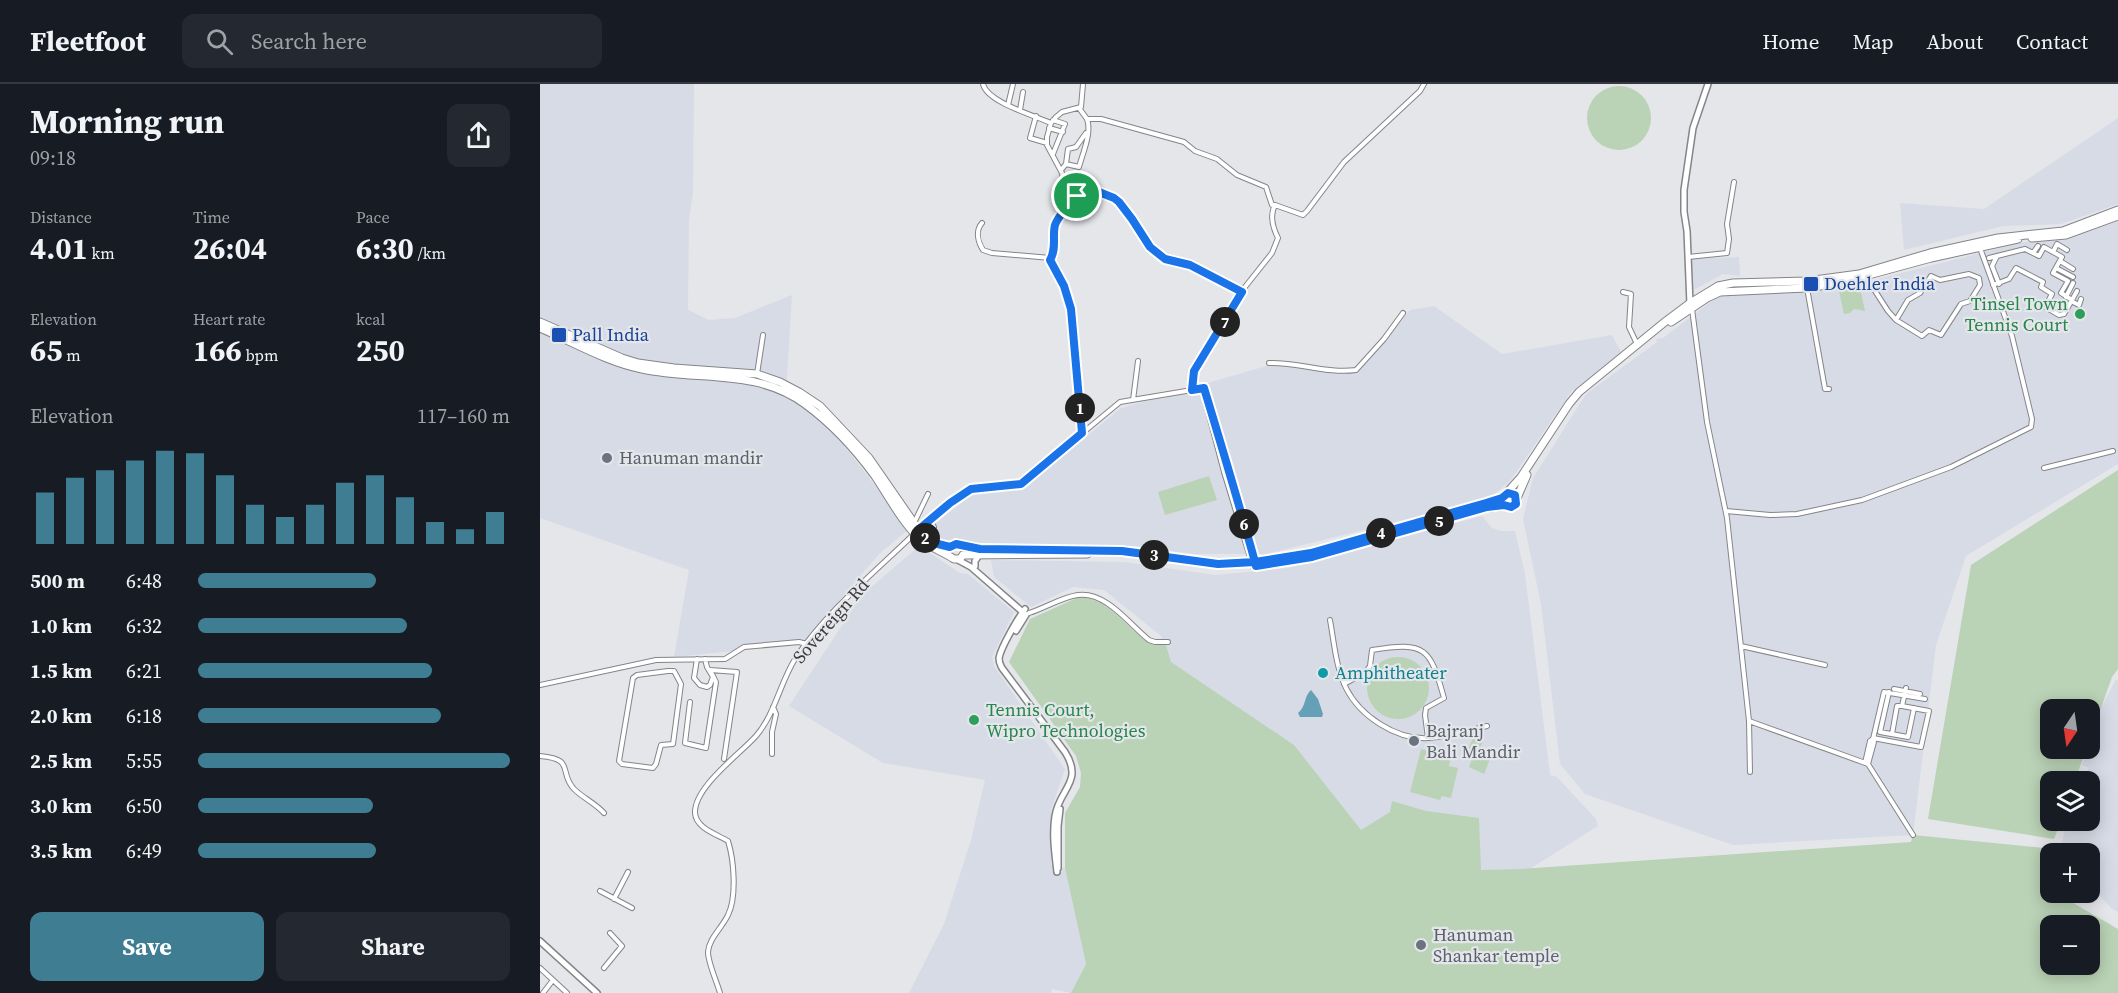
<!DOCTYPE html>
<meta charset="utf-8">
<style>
:root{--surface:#171b24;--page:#242831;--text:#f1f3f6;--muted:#9ea1a6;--line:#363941;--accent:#3e7d92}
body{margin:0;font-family:"Source Serif 4",serif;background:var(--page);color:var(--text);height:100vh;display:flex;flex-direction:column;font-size:22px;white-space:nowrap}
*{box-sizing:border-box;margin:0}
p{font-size:20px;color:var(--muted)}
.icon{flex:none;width:33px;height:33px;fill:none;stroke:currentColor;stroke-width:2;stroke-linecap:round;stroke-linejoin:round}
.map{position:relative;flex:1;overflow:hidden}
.side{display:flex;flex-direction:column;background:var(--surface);width:540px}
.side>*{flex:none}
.needle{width:39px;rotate:193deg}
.controls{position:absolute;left:1500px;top:615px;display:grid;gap:12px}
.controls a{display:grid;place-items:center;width:60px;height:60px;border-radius:12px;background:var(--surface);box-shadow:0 3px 15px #0003;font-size:30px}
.pin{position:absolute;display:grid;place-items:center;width:51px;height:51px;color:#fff;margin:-26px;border:3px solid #fff;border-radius:50%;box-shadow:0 2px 6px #0007}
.km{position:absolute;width:30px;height:30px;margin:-15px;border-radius:50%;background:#222;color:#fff;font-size:16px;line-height:30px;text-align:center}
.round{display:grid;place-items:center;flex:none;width:63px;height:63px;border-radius:12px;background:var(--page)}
.headline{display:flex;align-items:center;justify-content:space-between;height:102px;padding:0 30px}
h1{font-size:33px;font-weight:700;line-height:45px}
.metrics{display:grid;grid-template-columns:repeat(3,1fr);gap:9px;height:102px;padding:6px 30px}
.metrics div{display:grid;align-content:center}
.metrics b{font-size:30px;font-weight:700}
.metrics small{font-size:16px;font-weight:400}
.metrics p{font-size:16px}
.chart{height:168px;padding:12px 30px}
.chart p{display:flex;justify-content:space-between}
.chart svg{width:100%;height:108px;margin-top:6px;stroke:var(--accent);stroke-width:6}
.primary-button{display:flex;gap:12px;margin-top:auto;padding:12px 30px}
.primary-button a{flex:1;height:69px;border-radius:12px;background:var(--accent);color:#fff;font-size:24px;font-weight:700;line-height:69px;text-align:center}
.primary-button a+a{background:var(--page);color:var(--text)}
ul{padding:0 30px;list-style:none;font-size:20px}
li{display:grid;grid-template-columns:96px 72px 1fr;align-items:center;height:45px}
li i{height:15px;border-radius:8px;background:var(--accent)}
header{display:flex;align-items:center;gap:36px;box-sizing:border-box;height:84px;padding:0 30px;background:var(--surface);border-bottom:2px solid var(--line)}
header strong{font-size:28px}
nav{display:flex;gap:33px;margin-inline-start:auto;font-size:21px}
.search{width:420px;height:54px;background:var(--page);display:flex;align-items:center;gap:15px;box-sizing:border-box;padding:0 21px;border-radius:12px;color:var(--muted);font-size:22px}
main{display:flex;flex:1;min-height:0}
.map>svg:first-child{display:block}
</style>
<header>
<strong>Fleetfoot</strong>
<div class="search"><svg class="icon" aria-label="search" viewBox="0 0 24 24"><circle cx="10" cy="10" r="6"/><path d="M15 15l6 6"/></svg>Search here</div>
<nav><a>Home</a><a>Map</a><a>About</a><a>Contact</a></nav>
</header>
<main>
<section class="side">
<div class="headline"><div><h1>Morning run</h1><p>09:18</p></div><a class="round"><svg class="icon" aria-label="share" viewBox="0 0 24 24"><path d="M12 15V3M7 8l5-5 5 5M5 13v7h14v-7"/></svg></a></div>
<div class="metrics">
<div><p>Distance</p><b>4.01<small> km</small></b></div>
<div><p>Time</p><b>26:04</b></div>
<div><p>Pace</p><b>6:30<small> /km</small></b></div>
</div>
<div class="metrics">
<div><p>Elevation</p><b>65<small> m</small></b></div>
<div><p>Heart rate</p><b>166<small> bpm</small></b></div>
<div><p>kcal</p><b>250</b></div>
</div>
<div class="chart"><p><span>Elevation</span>117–160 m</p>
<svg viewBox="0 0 160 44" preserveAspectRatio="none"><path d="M5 44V23M15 44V17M25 44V14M35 44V10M45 44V6M55 44V7M65 44V16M75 44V28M85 44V33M95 44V28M105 44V19M115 44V16M125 44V25M135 44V35M145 44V38M155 44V31"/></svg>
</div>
<ul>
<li><b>500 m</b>6:48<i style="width:57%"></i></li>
<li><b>1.0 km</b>6:32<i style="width:67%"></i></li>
<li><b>1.5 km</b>6:21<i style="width:75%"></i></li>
<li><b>2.0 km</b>6:18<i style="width:78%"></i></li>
<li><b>2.5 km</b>5:55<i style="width:100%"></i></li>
<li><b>3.0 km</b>6:50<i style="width:56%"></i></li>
<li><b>3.5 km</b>6:49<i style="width:57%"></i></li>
</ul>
<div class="primary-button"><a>Save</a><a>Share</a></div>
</section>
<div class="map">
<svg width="1578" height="909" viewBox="0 0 1578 909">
<rect width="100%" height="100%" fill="#e4e6ea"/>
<path fill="#d7dbe6" d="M0 0H154L153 109 149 136 148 226 169 236 195 234 252 211 246 310 263 319 291 345 369 445 339 470 262 560 134 573 149 486 0 434Z
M1578 34V120L1521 140 1463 142 1364 166 1360 119 1444 125Z
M1578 137V380L1426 472 1396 561 1373 751 1193 761 1045 710 1020 680 1001 520 983 435 993 394 1046 310 1117 258 1116 255 1123 254 1185 207 1310 202 1484 158 1527 156Z
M1199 173 1200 192 1183 190 1150 208 1149 175Z
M894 222 962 270 1072 251 1081 268 1031 308 970 397 949 415 726 470H652L597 462 453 463 396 457 384 448 438 406 485 403 581 324 730 281 819 285 870 226Z
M942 432 952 444 961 447H975L985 490 1010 691 1017 693 1056 735 1058 742 988 786H911L858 779 630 580 621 552 564 506 533 503 491 523 454 493 451 476 585 478 675 491 748 484Z
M379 462 420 489 428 490 474 528 452 573 454 582 525 685 511 726V781L525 784 546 880 531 909 512 905 511 909H369L404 840 431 756 445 696 343 679 249 622 322 511Z
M1576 595 1578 597V828L1571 824 1550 801V770L1521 769 1519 767 1528 737 1550 736V698L1543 697 1549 684 1542 681 1562 622Z"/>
<path fill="#bad2b6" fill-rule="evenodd" d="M1047 34a32 32 0 1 1 64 0a32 32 0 1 1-64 0Z
M1320 204 1325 227 1314 225 1310 229 1304 230 1299 207Z
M1578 386V585L1572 593 1550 655V626H1510V664L1546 665 1535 697 1510 698V736L1521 737 1514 755 1388 735 1431 481Z
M669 392 677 416 625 431 618 408Z
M539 513C578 515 590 559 626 561L631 578 754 661 821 746 850 728 852 717 886 727 939 734 941 786 982 785 1371 758 1373 751 1504 764 1510 778V808L1525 809 1528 816 1578 845V909H531L546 880 525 784V729L540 703 541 689 536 672 469 578 490 535ZM1510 842H1550V880H1510Z
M827 604a31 31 0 1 1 62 0a31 31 0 1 1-62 0Z
M935 650 944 654 938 669 950 675 944 690 929 683 935 668 928 665Z
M881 665 911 672 909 682 918 684 911 714 902 712 900 716 870 708Z"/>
<path fill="#65a0b6" d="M771 606 778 615 783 630 782 633H760L758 629C766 623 764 612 771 606Z"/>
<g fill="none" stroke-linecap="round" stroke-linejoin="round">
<g stroke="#848589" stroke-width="6">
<path id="street" d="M443 0C447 18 493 31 511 39
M468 21 473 0
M539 24 547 35H561L644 58 655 67 677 75 697 91 726 103 732 121H735
M480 26 483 8
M496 32 490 54 507 59
M513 36 525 40 513 70
M509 44 523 48
M526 80 528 65 536 63 546 49
M521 86 526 80 539 83C543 68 552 49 547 35
M525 121 533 123 537 112 550 106 563 110 579 118 610 163 625 175 650 181 702 208
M442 139C435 147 438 158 443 166L452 169 511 174
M1513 168 1517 160 1527 166
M1493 169 1498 162
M1457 172 1452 182 1459 200
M1148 173 1187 169 1189 155 1187 140 1194 98
M1449 174 1485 165 1499 172 1504 163 1522 173 1513 189 1528 197 1521 209 1532 216 1524 230 1519 231 1505 223 1512 210 1501 203 1503 198 1476 184 1469 195 1453 201
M1520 177 1533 185
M1516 184 1533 193
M1326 193 1348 227 1356 236 1368 216 1380 209 1391 192 1400 196 1429 190 1439 194 1440 201 1430 217 1421 220 1401 251 1389 246 1382 252 1356 236
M1267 204 1285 305H1289
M1083 208 1091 210 1089 243 1097 260
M1526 213 1533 199
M1532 216 1537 207
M1531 217 1539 221 1541 215
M1152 225 1167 338 1187 434 1209 637 1210 688
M729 279C759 278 787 290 816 286L844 255 863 229
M217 290 223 251
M652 306 654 287 683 242 701 208 732 169 738 154C733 144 729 132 735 121L763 131 767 127 804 78 880 7 884 0
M593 316 598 277
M542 349 531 225 524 202 510 176 516 159 515 142 526 124 522 89 507 61V53L511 39 516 33 522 28 541 23 543 0
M1504 384 1573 367
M1186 427 1230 431 1257 430 1322 416 1411 383 1491 343 1492 335 1472 252 1440 164
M374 439 388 410
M379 446 410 419 431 405 481 400 580 318 664 304 667 315
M386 454 394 443 392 440
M713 483 684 388 665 316 668 315 716 482
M489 529C505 524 522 513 538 511 566 507 590 541 609 556L615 558H628
M790 536C794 558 796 584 806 604 820 632 856 656 888 654 908 653 928 647 947 642
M1201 562 1285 581
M157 575 154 594 160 601 167 603 170 601 173 593 167 583 165 575
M170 586 197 588 184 675
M128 587H134L141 600 133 660 121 661 116 680 113 684 82 680 79 677 93 594 97 591Z
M804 600 826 588 830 582 832 566C886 557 890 564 904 614L886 624 885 631 888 654
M0 601 116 576 185 575 204 563 259 558 267 560
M1354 605 1380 610
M1349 608 1340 648 1368 653 1374 624
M150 618 145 659 166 664 176 598 172 590
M1209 637 1328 680 1373 751
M1352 650 1357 622H1362
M1333 654 1381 663 1389 627 1362 622 1366 604
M1333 655 1344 608 1385 615
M232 670V648L236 630 233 623
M0 672C36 675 18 688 34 705 43 714 55 719 64 729
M1325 679 1330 657 1333 655 1334 658 1328 680
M60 807 92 824
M74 815 88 788
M0 884 13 896 3 909
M64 884 82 862 70 849
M13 896 27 909
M180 909C177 898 168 879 168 868 169 854 182 844 188 831 197 813 194 776 188 757 176 750 156 744 155 729 154 703 200 670 216 652 235 630 240 599 255 575 287 527 334 489 374 450"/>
</g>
<g stroke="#848589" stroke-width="8">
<path id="secondary" d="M1150 220 1147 147 1144 128V106L1153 44 1168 0
M418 476 431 483 485 530
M435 482V477L440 470
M485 525C478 534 461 563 459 574 459 579 460 580 462 584L525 668C544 698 519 705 515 732 512 751 515 770 517 788
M476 547 486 531
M518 784V742L520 725
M0 857 57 909"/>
</g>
<g stroke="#848589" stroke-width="9">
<path id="primary" d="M1492 154 1526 151 1578 132
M0 238 82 274 98 279 134 284 217 290 240 298 259 308 280 322 329 374 383 452 395 460 410 463 415 460 440 465 578 467 667 479 715 478 771 469 962 414 981 393 1029 320 1039 308 1126 237 1150 219 1178 202 1193 199 1267 197 1319 190 1390 169 1458 154 1523 147 1578 126
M1131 238 1167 214 1180 208 1267 204 1299 199 1391 174 1478 155
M0 244C33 258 67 278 102 285 157 297 216 284 265 320 291 339 316 366 335 392 349 413 362 438 380 455 391 464 404 468 414 475H420L423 471
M942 425 974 421 987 391
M423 471 547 470"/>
</g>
<use href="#street" stroke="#fff" stroke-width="4"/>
<use href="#secondary" stroke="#fff" stroke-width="5"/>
<use href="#primary" stroke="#fff" stroke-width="7"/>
</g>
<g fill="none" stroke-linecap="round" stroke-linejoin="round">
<g stroke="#fff" stroke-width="12">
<path id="route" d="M537 112 533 123 525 121 526 124C522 129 517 135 515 141 512 153 517 164 510 176L524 202 531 225 542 349 481 400 431 405 410 419 378 446 390 458 410 463 416 460 440 465 582 467 678 480 715 478 771 469 946 419 962 414 968 409 975 411 976 420 971 423 964 421 947 423 772 473 716 482 715 478C699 420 681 360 664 304L652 306 654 287 702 208 650 181 625 175 610 163 592 135 579 118 574 114 554 106H550L537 112"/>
</g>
<use href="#route" stroke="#1a73e8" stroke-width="8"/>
</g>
<g fill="#1a4fb4" stroke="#e4e6ea" stroke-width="2">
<rect x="1263" y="192" width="16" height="16" rx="3"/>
<rect x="11" y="243" width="16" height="16" rx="3"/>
</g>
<g fill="#2e9e5b" stroke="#e4e6ea" stroke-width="2">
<circle cx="1540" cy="230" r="6"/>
<circle cx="434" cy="636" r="6"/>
</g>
<g fill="#6b7280" stroke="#e4e6ea" stroke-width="2">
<circle cx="67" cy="374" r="6"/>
<circle cx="874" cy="657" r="6"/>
<circle cx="881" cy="861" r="6"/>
</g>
<circle fill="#0f9aa8" stroke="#e4e6ea" stroke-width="2" cx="783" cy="589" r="6"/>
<g text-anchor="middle" stroke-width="4.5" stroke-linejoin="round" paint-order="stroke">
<g font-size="18" fill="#164399" stroke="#e4e6ea" text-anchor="start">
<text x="1284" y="206">Doehler India</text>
<text x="32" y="257">Pall India</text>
</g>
<g font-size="18" fill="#27864d" stroke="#e4e6ea" text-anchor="end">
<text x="1528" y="226">Tinsel Town<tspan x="1528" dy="21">Tennis Court</tspan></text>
<text x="446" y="632" text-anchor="start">Tennis Court,<tspan x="446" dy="21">Wipro Technologies</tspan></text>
</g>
<g font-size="18" fill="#5b616d" stroke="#e4e6ea" text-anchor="start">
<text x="79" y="380">Hanuman mandir</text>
<text x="886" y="653">Bajranj<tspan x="886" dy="21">Bali Mandir</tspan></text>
<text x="893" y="857">Hanuman<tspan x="893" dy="21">Shankar temple</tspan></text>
</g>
<g font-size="18" fill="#3c3c3e" stroke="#e4e6ea">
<text transform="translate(291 537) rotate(-49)" y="6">Sovereign Rd</text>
</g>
<g font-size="18" fill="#0d838f" stroke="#e4e6ea" text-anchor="start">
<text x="795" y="595">Amphitheater</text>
</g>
</g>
</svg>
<div class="controls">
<a><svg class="needle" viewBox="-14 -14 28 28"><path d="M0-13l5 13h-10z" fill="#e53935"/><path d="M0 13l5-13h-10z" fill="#9ea1a6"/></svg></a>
<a><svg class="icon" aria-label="layers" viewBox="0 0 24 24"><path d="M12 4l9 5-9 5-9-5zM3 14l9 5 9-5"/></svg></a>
<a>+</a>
<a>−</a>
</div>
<div class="pin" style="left:537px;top:112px;background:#1e9e55"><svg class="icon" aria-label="arrive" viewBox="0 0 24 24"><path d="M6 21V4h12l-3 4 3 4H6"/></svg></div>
<b class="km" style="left:540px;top:324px">1</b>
<b class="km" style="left:385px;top:454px">2</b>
<b class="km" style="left:614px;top:471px">3</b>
<b class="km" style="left:841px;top:449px">4</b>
<b class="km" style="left:899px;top:437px">5</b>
<b class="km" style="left:704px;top:440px">6</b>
<b class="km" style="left:685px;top:238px">7</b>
</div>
</main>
